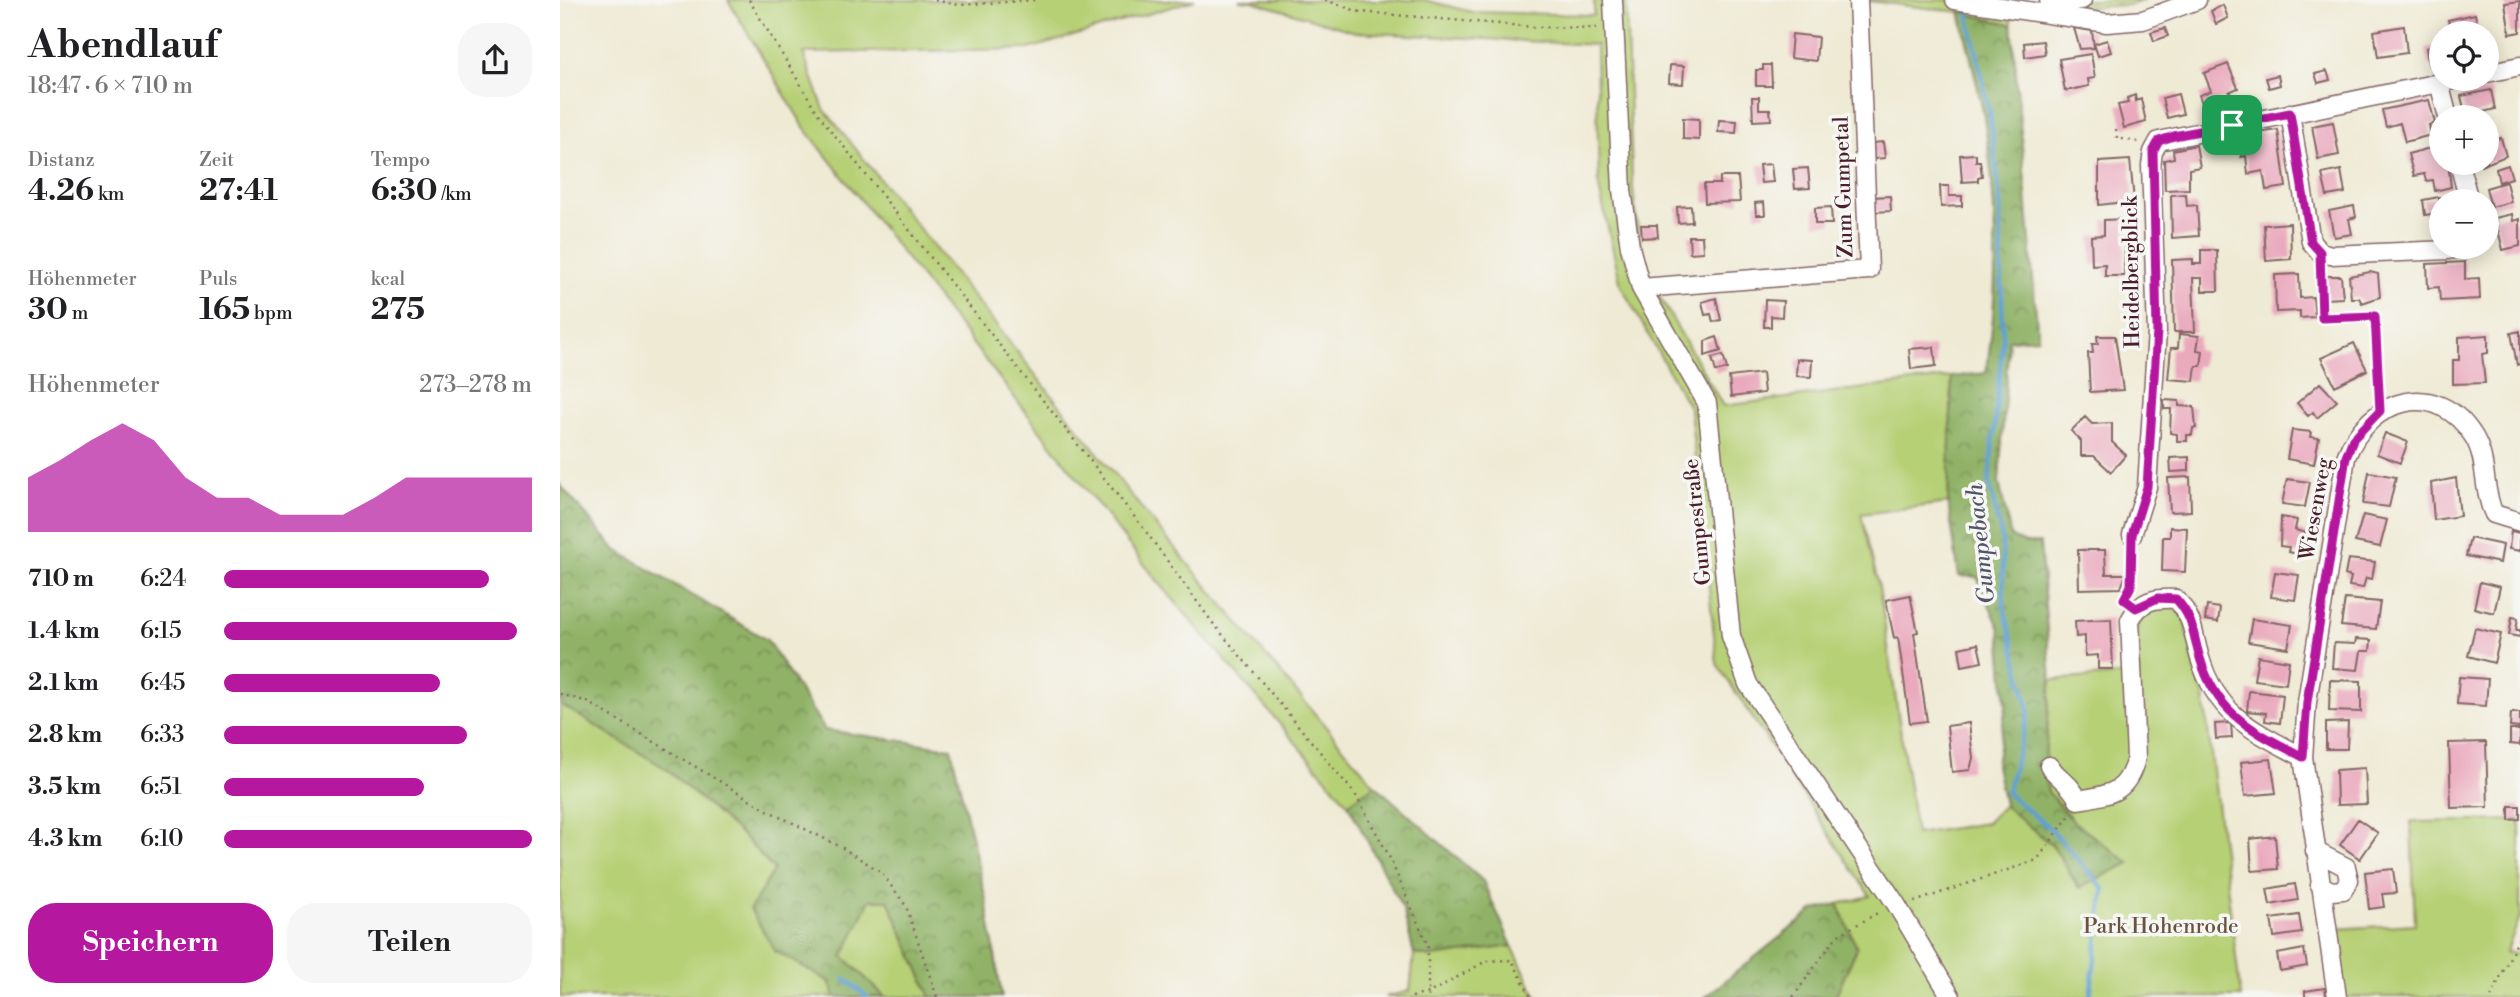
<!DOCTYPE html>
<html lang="de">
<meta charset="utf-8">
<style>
:root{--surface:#fff;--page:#f6f6f6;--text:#202124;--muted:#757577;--accent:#b5179e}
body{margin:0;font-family:"Libre Bodoni",serif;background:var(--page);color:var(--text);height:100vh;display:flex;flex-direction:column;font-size:26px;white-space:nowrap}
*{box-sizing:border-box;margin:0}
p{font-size:23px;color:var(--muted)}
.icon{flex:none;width:38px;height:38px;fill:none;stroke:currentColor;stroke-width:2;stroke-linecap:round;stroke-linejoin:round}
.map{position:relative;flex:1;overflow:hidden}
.details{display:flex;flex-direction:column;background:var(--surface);width:560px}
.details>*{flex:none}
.tools{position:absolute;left:1869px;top:21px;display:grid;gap:14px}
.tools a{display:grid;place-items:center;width:70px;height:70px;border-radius:50%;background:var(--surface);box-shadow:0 4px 18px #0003;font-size:35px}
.pin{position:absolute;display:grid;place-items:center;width:60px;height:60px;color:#fff;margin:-30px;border-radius:14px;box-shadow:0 4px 10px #0006}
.round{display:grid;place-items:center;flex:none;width:74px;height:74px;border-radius:28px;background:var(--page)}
.overview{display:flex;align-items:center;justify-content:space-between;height:119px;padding:0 28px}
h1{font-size:38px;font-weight:700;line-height:52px}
.metrics{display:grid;grid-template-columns:repeat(3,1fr);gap:10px;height:119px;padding:7px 28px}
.metrics div{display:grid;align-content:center}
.metrics b{font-size:30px;font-weight:700}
.metrics small{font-size:19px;font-weight:400}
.metrics p{font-size:19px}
.chart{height:196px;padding:14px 28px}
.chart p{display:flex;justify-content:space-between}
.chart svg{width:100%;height:126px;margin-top:7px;fill:var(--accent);opacity:.7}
.primary-button{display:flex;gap:14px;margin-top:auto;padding:14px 28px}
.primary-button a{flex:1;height:80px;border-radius:28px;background:var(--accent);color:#fff;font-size:28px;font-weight:700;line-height:80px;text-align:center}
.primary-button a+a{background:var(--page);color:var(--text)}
ul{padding:0 28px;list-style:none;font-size:23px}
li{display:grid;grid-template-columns:112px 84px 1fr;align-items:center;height:52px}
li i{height:18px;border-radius:9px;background:var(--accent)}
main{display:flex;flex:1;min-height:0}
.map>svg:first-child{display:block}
</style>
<main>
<section class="details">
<div class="overview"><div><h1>Abendlauf</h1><p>18:47 · 6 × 710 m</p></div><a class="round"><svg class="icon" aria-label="share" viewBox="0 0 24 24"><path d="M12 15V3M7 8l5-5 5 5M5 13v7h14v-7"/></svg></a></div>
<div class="metrics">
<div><p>Distanz</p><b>4.26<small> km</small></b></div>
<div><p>Zeit</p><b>27:41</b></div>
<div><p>Tempo</p><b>6:30<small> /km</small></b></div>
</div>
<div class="metrics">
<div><p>Höhenmeter</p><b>30<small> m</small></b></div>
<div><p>Puls</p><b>165<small> bpm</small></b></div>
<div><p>kcal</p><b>275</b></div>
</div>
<div class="chart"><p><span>Höhenmeter</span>273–278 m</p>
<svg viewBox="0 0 160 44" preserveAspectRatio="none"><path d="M0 44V25L10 19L20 12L30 6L40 12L50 25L60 32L70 32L80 38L90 38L100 38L110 32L120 25L130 25L140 25L150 25L160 25V44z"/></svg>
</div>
<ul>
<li><b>710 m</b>6:24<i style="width:86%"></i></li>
<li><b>1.4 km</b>6:15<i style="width:95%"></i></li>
<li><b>2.1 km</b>6:45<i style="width:70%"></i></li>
<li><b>2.8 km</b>6:33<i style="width:79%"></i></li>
<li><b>3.5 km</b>6:51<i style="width:65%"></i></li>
<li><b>4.3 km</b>6:10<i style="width:100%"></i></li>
</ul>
<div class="primary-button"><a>Speichern</a><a>Teilen</a></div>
</section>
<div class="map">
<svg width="1960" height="997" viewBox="0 0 1960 997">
<defs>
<pattern id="forest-crowns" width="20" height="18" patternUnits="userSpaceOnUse" patternTransform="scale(1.75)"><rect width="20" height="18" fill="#90b266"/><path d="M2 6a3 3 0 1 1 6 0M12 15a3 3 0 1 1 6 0" fill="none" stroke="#789054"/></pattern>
<pattern id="garden-dots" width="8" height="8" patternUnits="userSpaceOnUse" patternTransform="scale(1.75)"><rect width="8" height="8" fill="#b6d075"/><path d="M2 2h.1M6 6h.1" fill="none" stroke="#9eb265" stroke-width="1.8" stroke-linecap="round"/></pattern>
</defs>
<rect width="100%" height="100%" fill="#f6f6f2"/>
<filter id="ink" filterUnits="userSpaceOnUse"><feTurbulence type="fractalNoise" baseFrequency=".0143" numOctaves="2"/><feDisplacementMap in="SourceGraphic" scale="14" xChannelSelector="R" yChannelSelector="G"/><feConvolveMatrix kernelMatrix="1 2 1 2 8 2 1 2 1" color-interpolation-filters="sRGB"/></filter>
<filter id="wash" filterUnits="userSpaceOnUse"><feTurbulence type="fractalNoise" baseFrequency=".00686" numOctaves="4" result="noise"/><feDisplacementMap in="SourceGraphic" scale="28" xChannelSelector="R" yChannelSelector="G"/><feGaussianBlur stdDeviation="1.57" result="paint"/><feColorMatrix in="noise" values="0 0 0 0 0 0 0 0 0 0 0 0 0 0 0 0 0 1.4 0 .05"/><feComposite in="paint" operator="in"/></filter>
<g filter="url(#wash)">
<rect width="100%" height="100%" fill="#efead4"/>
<path fill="#b6d075" stroke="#807850" stroke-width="2" d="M168 0H635L469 49 243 53 264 109 587 515 815 785 788 804 595 578 244 127Z
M679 0H864L912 12 1034 15V0H1066L1072 180 1079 239 1091 282 1163 406 1392 377 1388 503 1301 514 1319 587 1356 834 1426 823 1444 805 1494 847 1519 888 1569 863 1514 822 1488 792 1484 770 1491 680 1577 674 1578 622 1585 611 1611 604 1625 619 1636 674 1644 697 1681 997H1275L1297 948 1278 904 1310 896 1157 664 1130 409 1061 286 1039 188 1036 45 795 32 692 1Z
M1299 0H1450L1452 25 1400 12Z
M0 704 105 768 186 839 214 870 215 951 270 982 275 997H0Z
M1960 820V917L1946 953 1960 952V997H1782L1775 929 1855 924 1851 822Z
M310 899 328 900 371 997H325L282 956Z
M952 946 977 997H825L850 991 854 954 872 957Z"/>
<path fill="url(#forest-crowns)" stroke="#6d6848" stroke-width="2" d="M1400 12 1452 25 1478 338 1449 340 1439 482 1451 537 1466 543H1480L1491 680 1484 770 1488 792 1514 822 1569 863 1519 888 1494 847 1444 805 1436 765 1446 706 1440 629 1417 577 1399 576 1388 503 1392 377 1426 373C1440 293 1437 197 1424 117 1417 82 1408 47 1400 12Z
M0 485 55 549 207 640 265 730 391 748 426 900 442 997H371L328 900H310L283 956 325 997H275L270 982 215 951 190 909 214 870 186 839 105 768 0 704Z
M815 785 923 881 952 946 872 957 854 954 843 909 788 804Z
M1278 904 1297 948 1275 997H1145L1254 910Z"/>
<path fill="url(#garden-dots)" stroke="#807850" stroke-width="2" d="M1503 0H1584L1570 5 1505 8Z"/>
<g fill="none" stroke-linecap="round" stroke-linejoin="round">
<path stroke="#5ea0d1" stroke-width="4.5" d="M1406 4 1431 120 1440 202 1443 340 1429 482 1442 539 1444 607 1469 711 1447 793 1492 830 1544 889 1530 997
M285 979 307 997"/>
</g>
<g id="blocks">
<path fill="#eaa9bd" d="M1960 1V32L1950 34 1945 3Z
M1663 5 1668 18 1656 24 1651 11Z
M1915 14 1919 33H1891L1888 20Z
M1844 26 1847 53 1818 57 1814 31Z
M1514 28 1532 31 1534 48 1520 49Z
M1605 28 1608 36 1594 41 1591 32Z
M1232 34 1258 37 1256 61 1230 58Z
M1547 40 1551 52 1538 56 1534 44Z
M1483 41 1485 54 1465 57 1464 43Z
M1881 45V63L1869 65 1866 48Z
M1531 54 1535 78 1528 79 1529 86 1505 91 1499 59Z
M1668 64 1678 88 1669 92 1671 95 1644 108 1639 95 1651 91 1644 73Z
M1110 65 1124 66 1123 84 1109 83Z
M1203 65H1211L1212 86H1196V70H1203Z
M1767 71 1770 80 1758 83 1755 74Z
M1718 75 1720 85 1709 88 1706 78Z
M1931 90 1935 109 1915 114 1916 117H1906L1901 96Z
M1618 94 1623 114 1607 118 1602 98Z
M1575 95 1576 101 1581 99 1586 122 1564 128 1558 105 1568 103 1567 98Z
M1192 97H1199V109H1210L1211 120 1193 121Z
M1869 100 1875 123 1869 125 1871 135 1845 142 1840 123 1826 127 1822 110Z
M1123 118 1139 119V140L1123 139Z
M1159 120 1177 121 1176 133 1158 132Z
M1773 122 1779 155 1758 159 1752 126Z
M1718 130 1726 187 1706 190 1703 171 1688 174 1686 156 1681 157 1678 136Z
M1932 137 1933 140 1941 138 1946 156 1921 166 1920 163H1927V138Z
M1323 142 1325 158 1314 159 1313 143Z
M1636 145 1640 167 1629 169V189L1605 190 1604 160 1614 158 1613 150Z
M1881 145V163H1888L1891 187 1875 191 1873 180 1866 181 1864 174 1854 176 1848 154Z
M1416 154V161H1420L1422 176 1418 177V181L1402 182 1400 155Z
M1570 160 1574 201 1539 205V162Z
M1211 164 1213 182 1201 183 1199 165Z
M1948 165 1952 178 1939 182 1936 169Z
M1248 168 1250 188 1235 189 1233 169Z
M1781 170 1785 193 1767 196 1762 174Z
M1160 177H1178L1180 202 1145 203 1144 184H1160Z
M1946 182 1951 202 1931 207 1926 188Z
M1380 186H1389V196H1402V206L1381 207Z
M1626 194 1627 206 1637 205 1639 236 1612 238 1611 195Z
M1330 196 1331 211 1314 212 1313 197Z
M1879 197 1881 235 1876 236 1872 214 1865 215 1863 200Z
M1204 202 1205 215H1196L1195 203Z
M1131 206 1132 222 1118 223 1117 207Z
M1794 206 1796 217 1789 219 1792 234 1774 237 1769 211Z
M1271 207 1272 224H1255V208Z
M1952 214 1953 221 1960 219V246L1943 250 1935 218Z
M1566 219 1564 276H1545V264L1532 265 1531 236 1544 235V220Z
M1730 223 1731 259 1706 261 1704 225Z
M1081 225H1097L1098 237 1082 238Z
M1129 236H1142L1143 252 1130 253Z
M1641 250H1657L1658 291H1642V278H1633L1635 332H1614L1612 260 1633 259V264H1641Z
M1905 262V279L1919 278 1920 299 1880 301 1879 287 1868 288 1867 264Z
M1810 272 1818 274 1820 297 1802 303 1799 298H1791L1789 276Z
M1739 274 1740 298 1753 297 1755 317 1740 318V311L1716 312 1715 275Z
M1765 276H1781L1783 298 1766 299Z
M1156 298 1161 320 1153 322 1151 314 1145 315 1142 302Z
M1205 300 1223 301 1222 317 1211 316V327H1204Z
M1960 331V364L1957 365 1951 333Z
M1619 334 1639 336 1637 350 1643 351 1641 366H1636L1634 381 1608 379 1611 348H1618Z
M1928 335V353L1922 354 1925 383 1893 384V360H1899V337Z
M1537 336H1555L1563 390 1530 392 1528 353H1533L1532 344H1538Z
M1157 337 1161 351 1145 356V341Z
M1794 343 1807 370 1775 386 1761 358Z
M1374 347 1376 366 1351 369 1349 349Z
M1163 355 1167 369 1156 372 1152 358Z
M1237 359 1252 360 1251 377 1236 376Z
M1202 373 1204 393 1171 397 1169 377Z
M1760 383 1777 401 1757 418 1753 412 1748 416 1737 403Z
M1604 400 1619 401V406L1634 407 1636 428H1633L1632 435H1627V441H1617V434L1610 433 1611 409H1604Z
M1525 417 1532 424 1552 423V442L1566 455 1551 472 1534 456H1521V441L1511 431Z
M1732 430 1751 432 1750 437 1759 438 1754 464 1727 459Z
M1825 433 1848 442 1840 463 1817 454Z
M1629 457V471L1611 472 1610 458Z
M1809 472 1836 477 1829 507 1803 504Z
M1630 477 1631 511 1610 512 1608 478Z
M1896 478 1900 516 1874 520 1871 483Z
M1727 479 1750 482 1745 507 1722 504Z
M1803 515 1827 520 1820 547 1795 542Z
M1721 517 1737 520 1735 530 1750 534 1743 555 1728 552 1729 547 1720 546Z
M1610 527 1627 528 1625 572 1602 571 1603 537H1610Z
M1951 531 1960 533V551L1949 549Z
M1910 538 1943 545 1940 563 1906 556Z
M1518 550H1545L1546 574H1566L1561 588 1519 589Z
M1788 559 1815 562 1812 579 1806 578 1803 588 1789 586 1791 577 1785 575Z
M1715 572 1739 575 1735 600 1711 597Z
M1920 582 1940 587 1934 613 1914 608Z
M1350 595 1358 632 1354 633 1367 721 1350 723 1338 637 1334 638 1326 600Z
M1785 599 1820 602 1816 629 1781 626Z
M1647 606 1660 608 1658 622 1645 620Z
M1952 617 1958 618 1956 630H1960V637L1949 635Z
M1551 619 1553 669H1538V655L1525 656V636L1516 637 1515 621Z
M1692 619 1732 625 1728 648 1688 642Z
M1915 628 1941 634 1934 663 1908 656Z
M1796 639 1811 640 1810 651H1801L1798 670 1772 668 1774 643 1795 644Z
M1418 644 1422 662 1402 666 1399 648Z
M1698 656 1729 661 1726 684 1694 680Z
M1899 677 1928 679 1926 706 1897 704Z
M1770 680 1801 681V712L1769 711Z
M1689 691 1723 695 1720 723 1705 721 1706 713 1687 711Z
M1951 713H1960V728L1950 727Z
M1788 722 1787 749H1766V723Z
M1409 723 1413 758 1410 770 1392 772 1387 726Z
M1671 723 1672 738 1656 739 1655 724Z
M1950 730H1960V745L1950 744Z
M1926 742 1928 807 1891 808 1889 743Z
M1711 759 1716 793 1685 796 1681 762Z
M1805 768 1807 804 1777 805 1776 770Z
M1949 806H1960V819L1949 820Z
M1798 819 1818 833 1800 859 1780 845Z
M1715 836 1718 869 1692 871 1690 839Z
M1833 869 1836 893 1822 894 1824 907 1809 909 1805 872Z
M1735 884 1738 900 1710 905 1707 889Z
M1739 915 1742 933 1714 937 1711 919Z
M1744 949 1747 966 1720 971 1717 954Z
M1765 988 1766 997H1745V991Z"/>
</g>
</g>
<g filter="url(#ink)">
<use href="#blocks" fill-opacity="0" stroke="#846666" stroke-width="2"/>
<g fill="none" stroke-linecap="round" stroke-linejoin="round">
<g stroke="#846666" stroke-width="21">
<path id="minor" d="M1053 0 1062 190 1070 247 1081 288 1147 403 1171 636 1188 684 1336 904 1391 997
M1395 0 1547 23 1583 20 1637 0
M1489 0H1522
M1927 73 1960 66
M1879 83 1888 117
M1730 113 1751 242 1760 252 1771 255 1888 250 1904 247
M1899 163 1909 201
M1081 288 1309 270 1298 0
M1572 535 1587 487 1597 331 1591 165 1593 152 1599 141 1898 79
M1489 766C1499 779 1512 785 1518 800 1552 794 1567 793 1576 758L1570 620C1581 600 1594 598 1616 599 1635 620 1632 632 1640 658 1657 716 1694 731 1743 757
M1755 851 1786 867 1789 880 1783 890 1771 891 1760 885
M1777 997 1743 757 1747 702 1786 457C1809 398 1877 377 1914 437 1928 460 1922 490 1934 514L1960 522"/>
</g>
<path stroke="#846666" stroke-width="2.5" stroke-dasharray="2 5" stroke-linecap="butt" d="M189 0 259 115 584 529 652 622 795 794 828 854 868 946V997
M375 0 399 5 475 0
M765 0 800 12 974 27 1037 28
M1556 129 1557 138 1579 142
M1760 270 1762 318 1815 315 1819 394
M1566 596 1571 586 1572 552
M0 694 28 702 209 811 281 847 321 872 346 906 377 997
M1354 902 1477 860 1510 815
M852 997 869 993 926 961 952 960 971 997
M1233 997 1277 936 1321 911
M1931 997 1960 936"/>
<use href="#minor" stroke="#fff" stroke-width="18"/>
</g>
</g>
<g fill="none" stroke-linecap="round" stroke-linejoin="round" filter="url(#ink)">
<g stroke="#fff" stroke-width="14">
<path id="route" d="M1730 113 1751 242 1760 252 1762 318 1815 316 1820 411 1793 439 1786 457 1747 702 1743 757C1694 731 1657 716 1640 658 1632 633 1635 620 1616 599L1598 598 1576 608 1564 599 1571 586 1572 535 1587 487 1597 331 1593 152 1599 141 1614 136Z"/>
</g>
<use href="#route" stroke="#b5179e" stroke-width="9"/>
</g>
<g text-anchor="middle" stroke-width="7" stroke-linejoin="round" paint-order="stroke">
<g font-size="21" fill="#4a1f2b" stroke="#f6f6f2">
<text transform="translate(1283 187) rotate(-92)" y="7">Zum Gumpetal</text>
<text transform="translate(1571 272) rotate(-91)" y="7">Heidelbergblick</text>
<text transform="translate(1755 509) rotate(-80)" y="7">Wiesenweg</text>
<text transform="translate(1137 522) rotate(-96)" y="7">Gumpestraße</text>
</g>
<g font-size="21" fill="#6a5441" stroke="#f6f6f2">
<text x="1601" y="933">Park Hohenrode</text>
</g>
<g font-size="23" font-style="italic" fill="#52536d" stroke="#f6f6f2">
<text transform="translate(1420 544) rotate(-96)" y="8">Gumpebach</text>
</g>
</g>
</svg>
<div class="tools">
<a><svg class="icon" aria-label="locate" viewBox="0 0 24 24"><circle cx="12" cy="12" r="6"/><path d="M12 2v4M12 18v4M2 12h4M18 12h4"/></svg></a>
<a>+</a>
<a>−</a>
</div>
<div class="pin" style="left:1672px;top:125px;background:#1e9e55"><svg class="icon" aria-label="arrive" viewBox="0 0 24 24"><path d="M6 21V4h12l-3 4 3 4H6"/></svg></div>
</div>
</main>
